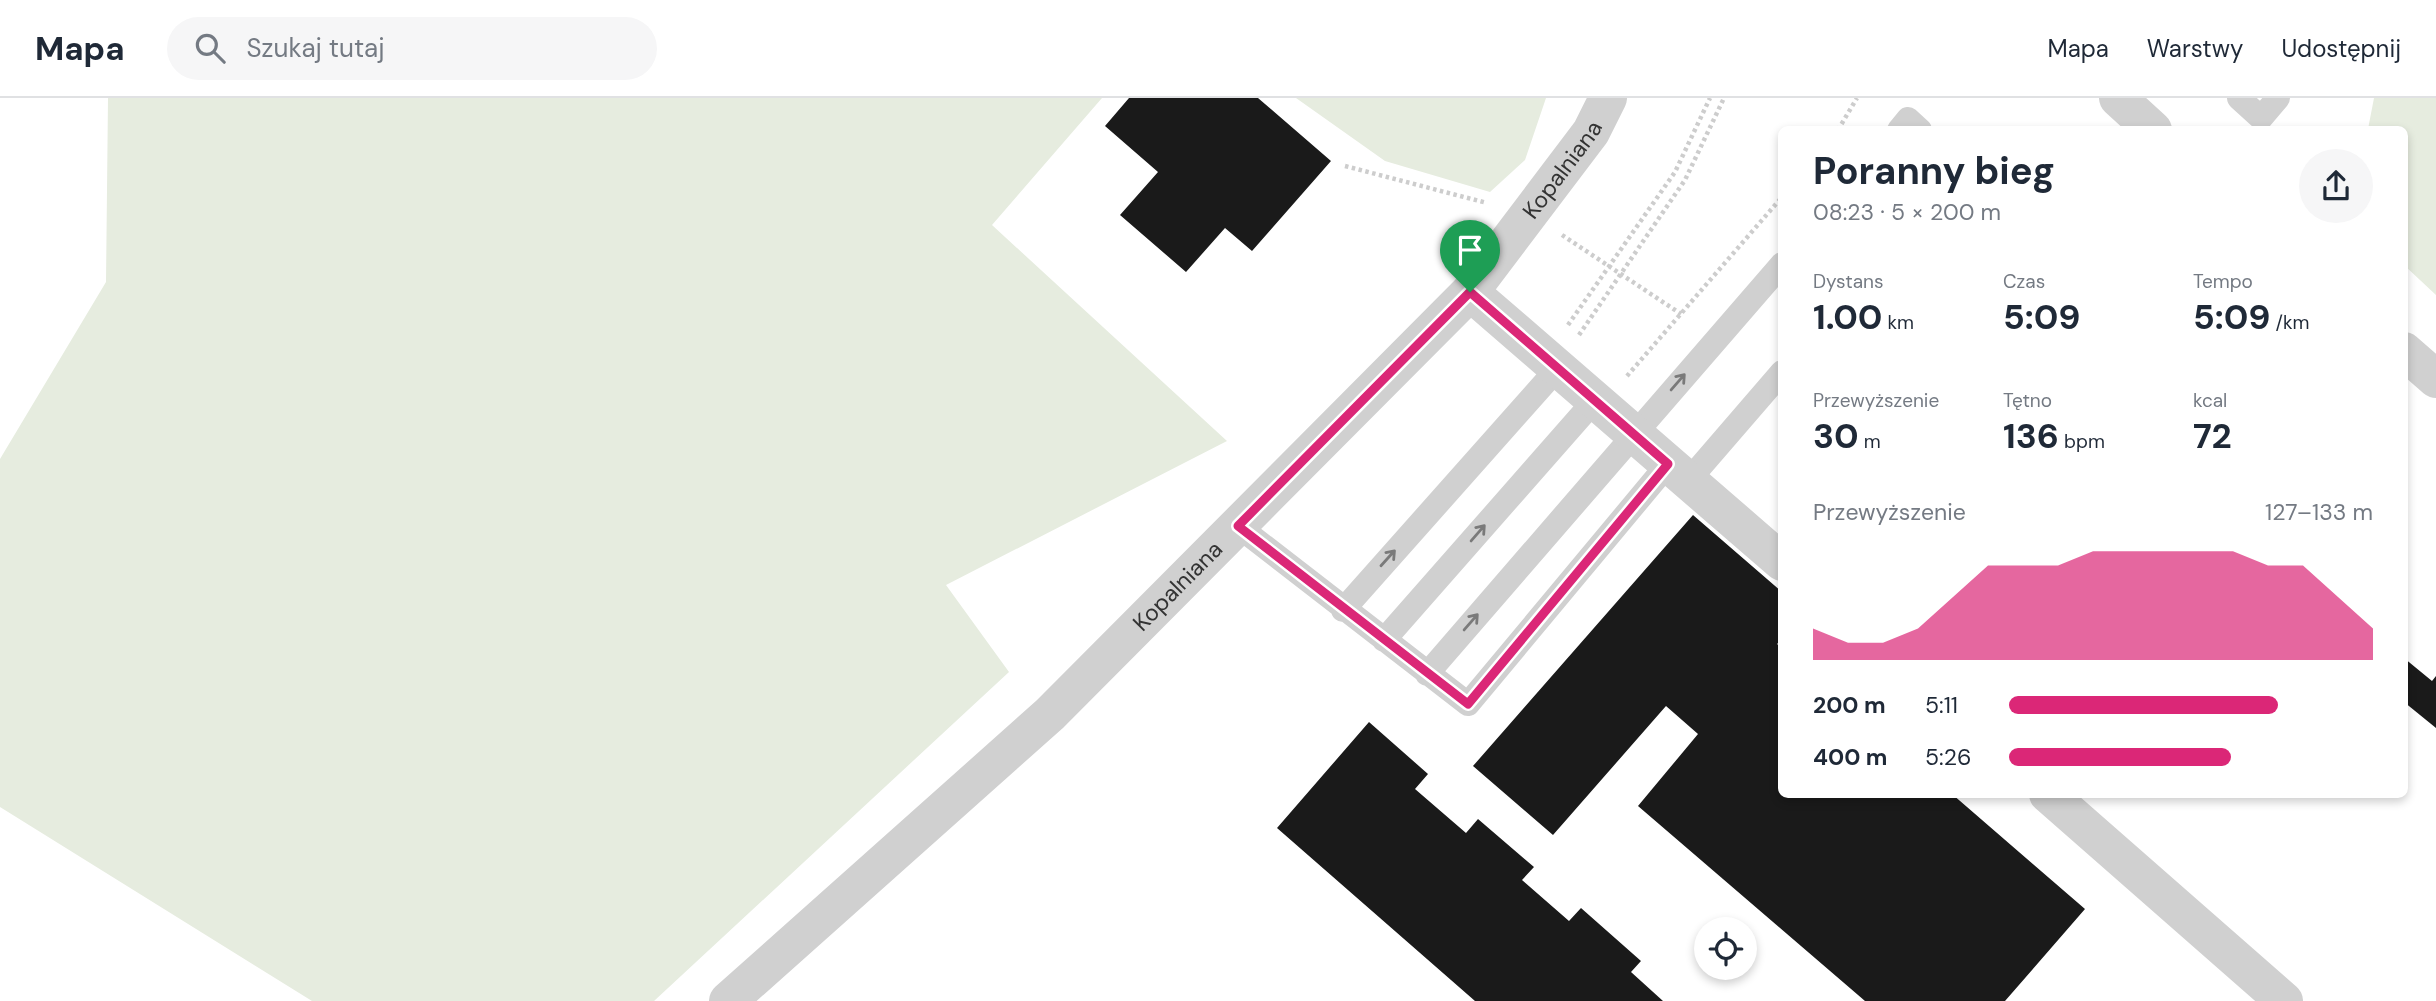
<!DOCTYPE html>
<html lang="pl">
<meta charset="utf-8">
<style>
:root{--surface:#fff;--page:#f6f6f7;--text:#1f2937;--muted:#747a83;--line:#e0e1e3;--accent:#db2777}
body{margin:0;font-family:"DM Sans",sans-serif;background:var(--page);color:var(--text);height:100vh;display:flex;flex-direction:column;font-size:26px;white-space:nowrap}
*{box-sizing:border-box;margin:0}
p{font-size:23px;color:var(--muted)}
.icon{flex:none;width:38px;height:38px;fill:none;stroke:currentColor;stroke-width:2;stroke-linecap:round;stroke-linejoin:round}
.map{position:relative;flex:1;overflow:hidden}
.side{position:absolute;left:1778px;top:28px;width:630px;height:672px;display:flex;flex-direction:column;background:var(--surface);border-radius:10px;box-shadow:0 4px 10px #0003}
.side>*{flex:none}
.controls{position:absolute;left:1694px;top:819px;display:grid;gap:14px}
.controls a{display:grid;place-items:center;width:63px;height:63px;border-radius:50%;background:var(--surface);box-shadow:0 4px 10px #0003;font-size:35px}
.pin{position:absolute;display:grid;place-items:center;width:60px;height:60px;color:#fff;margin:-72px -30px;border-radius:50% 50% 50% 0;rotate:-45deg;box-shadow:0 0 7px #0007}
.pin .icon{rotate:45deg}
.round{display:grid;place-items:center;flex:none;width:74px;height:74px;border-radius:37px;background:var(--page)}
.summary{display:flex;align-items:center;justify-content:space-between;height:119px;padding:0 35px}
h1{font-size:38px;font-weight:700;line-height:52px}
.figures{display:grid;grid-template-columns:repeat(3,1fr);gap:10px;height:119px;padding:7px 35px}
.figures div{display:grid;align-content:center}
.figures b{font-size:35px;font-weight:700}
.figures small{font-size:19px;font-weight:400}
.figures p{font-size:19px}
.chart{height:196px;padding:14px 35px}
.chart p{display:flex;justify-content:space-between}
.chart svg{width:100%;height:126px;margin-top:7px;fill:var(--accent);opacity:.7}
ul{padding:0 35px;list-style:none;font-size:23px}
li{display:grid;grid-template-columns:112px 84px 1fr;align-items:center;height:52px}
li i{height:18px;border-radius:9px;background:var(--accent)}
header{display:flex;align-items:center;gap:42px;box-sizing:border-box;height:98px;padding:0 35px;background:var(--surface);border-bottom:2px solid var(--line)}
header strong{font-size:33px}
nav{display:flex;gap:38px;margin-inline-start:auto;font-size:24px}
.search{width:490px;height:63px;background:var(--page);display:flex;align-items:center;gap:18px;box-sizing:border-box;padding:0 24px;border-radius:38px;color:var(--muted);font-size:26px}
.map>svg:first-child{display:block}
</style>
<header>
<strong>Mapa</strong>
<div class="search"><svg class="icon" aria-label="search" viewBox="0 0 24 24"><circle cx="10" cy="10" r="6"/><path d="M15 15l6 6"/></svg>Szukaj tutaj</div>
<nav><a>Mapa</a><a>Warstwy</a><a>Udostępnij</a></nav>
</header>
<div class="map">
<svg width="2436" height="903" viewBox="0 0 2436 903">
<rect width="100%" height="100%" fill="#fff"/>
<path fill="#e6ecdf" d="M108 0H1102L992 127 1227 343 946 487 1009 574 654 903H312L0 709V361L106 184Z
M1296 0H1546L1525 62 1490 94 1385 63Z
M2374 0H2436V197L2405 168 2404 32 2368 31Z"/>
<path fill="#1a1a1a" d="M1129 0H1258L1331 63 1252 153 1225 130 1186 174 1120 117 1158 74 1105 28Z
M1693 417 1782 494V541L1777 546 1782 550V696H1952L2085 811 2005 903H1865L1638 708 1698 636 1666 608 1553 737 1473 668Z
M2404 560 2432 583 2436 578V630L2404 604Z
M1369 624 1428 676 1415 691 1466 735 1478 721 1534 769 1522 782 1569 823 1581 810 1641 863 1631 874 1663 903H1475L1277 730Z"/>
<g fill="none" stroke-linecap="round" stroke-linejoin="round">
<path stroke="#cdcdcd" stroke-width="4.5" stroke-dasharray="3.5 3.5" stroke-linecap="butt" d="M1838 32 1857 0
M1345 68 1487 105
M1562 137 1681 216
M1568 227 1675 74 1710 0
M1579 237 1685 82 1724 0
M1627 278 1782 99"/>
<path stroke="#d0d0d0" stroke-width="24" d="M2239 0 2261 20 2278 0
M1899 32 1908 21 1920 32
M1688 383 1782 274
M1238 428 1468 606 1668 366
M1343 512 1558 270
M1384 542 1595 302
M1427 576 1782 166"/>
<g stroke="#d0d0d0" stroke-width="38">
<path d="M2118 0 2153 32"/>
<path d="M1470 194 1782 464"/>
<path d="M2404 253 2436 281"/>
<path d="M2048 696 2284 903"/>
<path id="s1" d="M728 903 1050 616 1470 194 1591 34 1608 0"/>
</g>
</g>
<defs><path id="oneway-shaft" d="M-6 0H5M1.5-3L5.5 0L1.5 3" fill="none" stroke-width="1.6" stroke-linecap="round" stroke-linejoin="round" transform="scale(1.75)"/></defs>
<g stroke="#7a7a7a">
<use href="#oneway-shaft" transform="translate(1678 284) rotate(-49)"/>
<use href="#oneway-shaft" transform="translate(1478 435) rotate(-49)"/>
<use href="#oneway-shaft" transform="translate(1388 460) rotate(-48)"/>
<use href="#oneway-shaft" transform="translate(1471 524) rotate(-49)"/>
</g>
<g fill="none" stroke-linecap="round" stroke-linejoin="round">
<g stroke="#fff" stroke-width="14">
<path id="route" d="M1470 194 1668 366 1468 606 1238 428Z"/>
</g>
<use href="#route" stroke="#db2777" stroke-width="9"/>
</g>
<g text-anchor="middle" stroke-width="7" stroke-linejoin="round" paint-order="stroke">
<g font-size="23" fill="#333" stroke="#fff">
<text dy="8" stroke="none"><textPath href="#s1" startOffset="1180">Kopalniana</textPath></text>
<text dy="8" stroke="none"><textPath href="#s1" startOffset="612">Kopalniana</textPath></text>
</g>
</g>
</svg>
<div class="controls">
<a><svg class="icon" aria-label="locate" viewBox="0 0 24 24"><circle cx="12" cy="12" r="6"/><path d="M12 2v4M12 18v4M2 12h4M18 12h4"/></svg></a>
</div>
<div class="pin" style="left:1470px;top:194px;background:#1e9e55"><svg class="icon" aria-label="arrive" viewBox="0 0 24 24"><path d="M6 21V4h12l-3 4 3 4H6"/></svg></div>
<section class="side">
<div class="summary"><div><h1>Poranny bieg</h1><p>08:23 · 5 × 200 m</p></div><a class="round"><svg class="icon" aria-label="share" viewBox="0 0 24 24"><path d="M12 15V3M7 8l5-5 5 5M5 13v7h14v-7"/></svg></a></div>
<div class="figures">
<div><p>Dystans</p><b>1.00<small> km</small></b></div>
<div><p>Czas</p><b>5:09</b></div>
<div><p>Tempo</p><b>5:09<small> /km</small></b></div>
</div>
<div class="figures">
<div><p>Przewyższenie</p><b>30<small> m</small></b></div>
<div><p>Tętno</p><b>136<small> bpm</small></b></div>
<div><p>kcal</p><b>72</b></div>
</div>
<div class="chart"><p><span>Przewyższenie</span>127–133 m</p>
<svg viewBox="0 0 160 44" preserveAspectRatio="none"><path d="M0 44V33L10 38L20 38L30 33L40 22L50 11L60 11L70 11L80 6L90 6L100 6L110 6L120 6L130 11L140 11L150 22L160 33V44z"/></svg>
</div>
<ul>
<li><b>200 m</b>5:11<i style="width:74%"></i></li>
<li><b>400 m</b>5:26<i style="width:61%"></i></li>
</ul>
</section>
</div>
